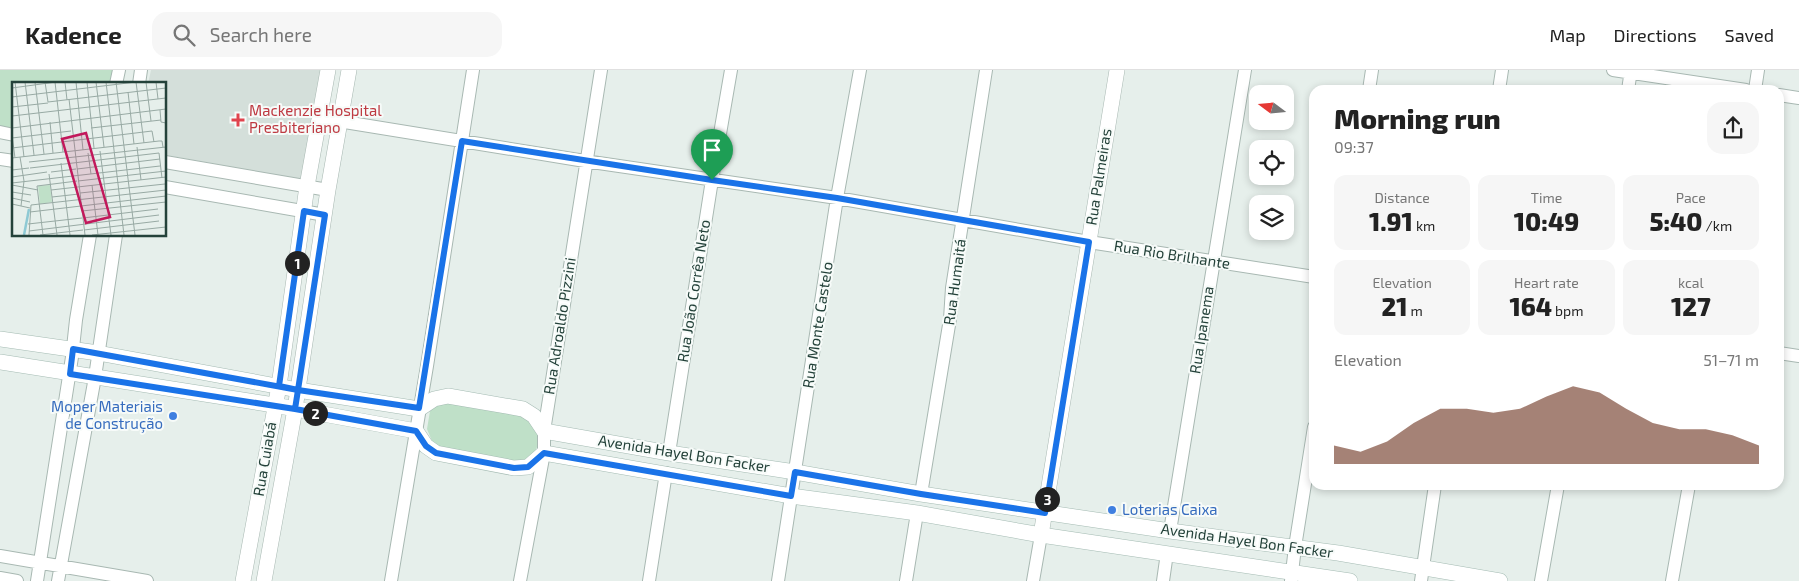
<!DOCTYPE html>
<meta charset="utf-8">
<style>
:root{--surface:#fff;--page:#f6f6f6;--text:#222;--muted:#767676;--line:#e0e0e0;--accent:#804e3d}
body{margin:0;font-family:"Exo 2",sans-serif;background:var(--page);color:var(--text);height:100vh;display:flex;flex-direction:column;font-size:19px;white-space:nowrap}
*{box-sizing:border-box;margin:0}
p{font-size:16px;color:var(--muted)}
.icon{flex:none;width:28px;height:28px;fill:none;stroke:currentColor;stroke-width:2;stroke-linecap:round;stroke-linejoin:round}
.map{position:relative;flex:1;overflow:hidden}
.details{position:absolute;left:1309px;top:15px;width:475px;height:405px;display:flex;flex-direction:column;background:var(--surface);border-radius:15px;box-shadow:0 2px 8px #0003}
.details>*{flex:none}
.needle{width:32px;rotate:286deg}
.fabs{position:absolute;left:1249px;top:15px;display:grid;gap:10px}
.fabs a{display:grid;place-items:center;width:45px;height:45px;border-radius:10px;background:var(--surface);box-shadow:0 2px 8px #0003;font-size:25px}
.pin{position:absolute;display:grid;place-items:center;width:42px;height:42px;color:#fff;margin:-51px -21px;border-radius:50% 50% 50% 0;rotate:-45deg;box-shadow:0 0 5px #0007}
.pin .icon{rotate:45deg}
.km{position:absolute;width:25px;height:25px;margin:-12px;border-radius:50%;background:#222;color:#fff;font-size:14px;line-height:25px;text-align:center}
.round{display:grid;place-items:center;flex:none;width:52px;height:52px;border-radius:15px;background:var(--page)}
.summary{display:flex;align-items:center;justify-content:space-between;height:85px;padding:0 25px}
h1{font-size:28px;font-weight:800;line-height:38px}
.figures{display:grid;grid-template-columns:repeat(3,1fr);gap:8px;height:85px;padding:5px 25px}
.figures div{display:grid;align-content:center;border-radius:12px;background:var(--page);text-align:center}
.figures b{font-size:25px;font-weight:800}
.figures small{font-size:14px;font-weight:400}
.figures p{font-size:14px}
.chart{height:140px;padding:10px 25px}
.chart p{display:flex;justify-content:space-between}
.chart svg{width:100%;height:90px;margin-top:5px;fill:var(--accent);opacity:.7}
header{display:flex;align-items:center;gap:30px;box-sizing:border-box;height:70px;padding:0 25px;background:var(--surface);border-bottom:1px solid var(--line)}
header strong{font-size:24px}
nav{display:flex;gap:28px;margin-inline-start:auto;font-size:18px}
.search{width:350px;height:45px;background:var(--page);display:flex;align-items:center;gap:12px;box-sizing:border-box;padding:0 18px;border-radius:15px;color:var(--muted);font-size:19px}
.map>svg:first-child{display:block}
</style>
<header>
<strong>Kadence</strong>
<div class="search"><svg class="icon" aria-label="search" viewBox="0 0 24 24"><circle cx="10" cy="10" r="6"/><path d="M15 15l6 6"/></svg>Search here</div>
<nav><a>Map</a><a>Directions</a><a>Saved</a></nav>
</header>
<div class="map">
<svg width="1799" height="511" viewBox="0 0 1799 511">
<rect width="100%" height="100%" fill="#e6efeb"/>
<path fill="#d4dfda" d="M151 0H321L301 109 165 85V14H148Z"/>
<path fill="#bfe0c8" d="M0 0H114L112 14H14V58L0 56Z
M447 328 525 343 540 363C538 378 535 389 519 393L443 380 432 371 427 359 430 341 438 332Z"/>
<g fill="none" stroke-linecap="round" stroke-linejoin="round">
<g stroke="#a8b8b2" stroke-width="14">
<path id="minor" d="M1613 0 1746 20
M116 14 119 0
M139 14 141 0
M1369 20 1372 0
M1499 20 1502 0
M1628 20 1631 0
M1755 20 1758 0
M1779 25 1799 28
M320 48 585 91 837 128 1089 172 1314 207
M0 62 14 65
M0 89 14 91
M165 92 328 120
M165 117 325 145
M1779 283 1799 286
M669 383 712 110 731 0
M921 424 950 249 952 218 986 0
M1170 461 1245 0
M0 486 147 511
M0 508 17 511
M37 511 72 287 76 250 90 165
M58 511 95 307 116 165
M391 511 427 296 473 0
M520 511 544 383V361L601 0
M649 511 666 403
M778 511 837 128 860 0
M906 511 917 443
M1033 511 1041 465
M1163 511 1167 483
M1291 511 1295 477 1314 357
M1421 511 1435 415
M1541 511 1558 415
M1672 511 1689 415"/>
</g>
<g stroke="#a8b8b2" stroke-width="16">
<path id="tertiary" d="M1041 465 1117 0
M243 511 279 316 307 116 328 0
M264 511 295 339 328 120 349 0"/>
</g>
<g stroke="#a4bbb3" stroke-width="16">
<path id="secondary" d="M0 269 98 283 298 320 419 339 434 329 448 326 523 339 534 346 544 361 669 383 795 402 921 424 1170 461 1338 483 1500 511
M0 292 274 335 416 361 426 376 436 383 514 398 528 397 544 383 791 426 917 443 1041 465 1350 511"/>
</g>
<use href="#minor" stroke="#fff" stroke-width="12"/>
<use href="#tertiary" stroke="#fff" stroke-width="15"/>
<use href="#secondary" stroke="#fff" stroke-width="15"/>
</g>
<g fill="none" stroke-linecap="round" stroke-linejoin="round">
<g stroke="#fff" stroke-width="10">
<path id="route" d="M712 110 462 71 419 338 298 320 279 316 304 141 325 145 298 320 295 339 70 304 73 279 298 320 295 339 416 361 426 376 436 383 514 398 528 397 544 383 791 426 795 402 921 424 1045 443 1089 172 837 128 712 110"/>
</g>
<use href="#route" stroke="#1a73e8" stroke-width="6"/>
</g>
<path fill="#e0444e" stroke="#f7fbf9" stroke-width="2" d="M235.5 42.5h5v5h5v5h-5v5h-5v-5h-5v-5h5z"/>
<g fill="#3f7fe0" stroke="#f7fbf9" stroke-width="2">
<circle cx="173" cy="346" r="5"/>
<circle cx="1112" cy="440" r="5"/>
</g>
<g text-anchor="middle" stroke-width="4" stroke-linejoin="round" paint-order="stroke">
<g font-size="15" fill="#be3a42" stroke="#f7fbf9" text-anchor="start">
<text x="249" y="46">Mackenzie Hospital<tspan x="249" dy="17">Presbiteriano</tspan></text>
</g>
<g font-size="15" fill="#24423a" stroke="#f7fbf9">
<text transform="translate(1099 107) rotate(-81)" y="5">Rua Palmeiras</text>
<text transform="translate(1172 185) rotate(9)" y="5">Rua Rio Brilhante</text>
<text transform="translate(955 212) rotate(-82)" y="5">Rua Humaitá</text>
<text transform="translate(694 221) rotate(-81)" y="5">Rua João Corrêa Neto</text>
<text transform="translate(818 255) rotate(-81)" y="5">Rua Monte Castelo</text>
<text transform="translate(560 256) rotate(-81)" y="5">Rua Adroaldo Pizzini</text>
<text transform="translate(1202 260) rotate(-81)" y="5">Rua Ipanema</text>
<text transform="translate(684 384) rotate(9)" y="5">Avenida Hayel Bon Facker</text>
<text transform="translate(265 389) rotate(-80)" y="5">Rua Cuiabá</text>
<text transform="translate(1247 471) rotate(8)" y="5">Avenida Hayel Bon Facker</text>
</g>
<g font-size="15" fill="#366cbe" stroke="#f7fbf9" text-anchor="end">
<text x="163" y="342">Moper Materiais<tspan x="163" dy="17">de Construção</tspan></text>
<text x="1122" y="445" text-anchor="start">Loterias Caixa</text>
</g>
</g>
<g transform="translate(12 12)">
<rect width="154" height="154" fill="#e6efeb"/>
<path d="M38 103 40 120 28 122 26 104Z" fill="#bfe0c8"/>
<path fill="none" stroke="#8ec9d4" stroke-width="2.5" d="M12 153 17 127"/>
<path fill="none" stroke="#98aaa4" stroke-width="1" d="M3 0 12 75M13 0 22 73M23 0 27 32M33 0 36 20M43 0 51 70M53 0 55 18M64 0 71 68M75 0 82 66M84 0 92 65M94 0 112 153M104 0 123 153M124 0 132 61M134 0 139 39M144 0 146 17M0 6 44 0M116 10 122 62M0 15 124 0M57 17 73 153M36 20 154 6M0 25 36 21M148 28 149 40 154 41M27 32 32 72M0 34 154 16M38 40 41 71M0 46 154 27M79 46 149 38M0 53 3 76M0 56 59 49M125 65 129 98M0 66 140 49 142 60M88 69 99 153M76 71 79 92M8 75 12 99 9 124M0 76 147 59H150L151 65M17 80 154 65M49 81 58 153M18 86 147 71 150 96M65 87 148 77M0 88 17 86M39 90 64 87M37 92 45 153M0 95 35 90M66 99 154 89M0 101 148 84M0 103 26 108M80 103 86 153M39 108 154 95M0 110 19 113M68 111 153 102M40 115 67 112M0 116 18 120M0 122 18 126M70 129 154 120M18 130 154 114M71 136 146 127M16 142 70 136M72 148 147 139M17 149 147 133M17 153 19 123 154 108M28 153 71 148M31 153 25 104 65 99M80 153 154 145"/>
<path fill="#c2185b" fill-opacity="0.15" stroke="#c2185b" stroke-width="2.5" d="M74 51 98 135 74 141 50 57Z"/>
<rect width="154" height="154" fill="none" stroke="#24423a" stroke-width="2.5"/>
</g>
</svg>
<div class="fabs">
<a><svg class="needle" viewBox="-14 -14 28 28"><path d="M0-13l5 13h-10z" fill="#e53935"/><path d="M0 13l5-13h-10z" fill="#767676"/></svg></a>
<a><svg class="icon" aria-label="locate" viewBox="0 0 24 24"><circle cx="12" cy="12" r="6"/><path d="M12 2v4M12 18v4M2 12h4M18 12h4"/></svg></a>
<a><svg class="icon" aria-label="layers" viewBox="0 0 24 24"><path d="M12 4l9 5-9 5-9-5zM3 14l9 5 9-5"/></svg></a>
</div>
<div class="pin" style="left:712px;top:110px;background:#1e9e55"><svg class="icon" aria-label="arrive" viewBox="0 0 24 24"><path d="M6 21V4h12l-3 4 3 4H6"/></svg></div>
<b class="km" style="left:297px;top:193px">1</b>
<b class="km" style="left:315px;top:343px">2</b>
<b class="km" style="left:1047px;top:429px">3</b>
<section class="details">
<div class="summary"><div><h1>Morning run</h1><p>09:37</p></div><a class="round"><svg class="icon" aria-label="share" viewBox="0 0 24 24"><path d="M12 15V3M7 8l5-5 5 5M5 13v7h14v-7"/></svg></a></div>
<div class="figures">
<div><p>Distance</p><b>1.91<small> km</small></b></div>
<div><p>Time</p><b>10:49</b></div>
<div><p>Pace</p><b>5:40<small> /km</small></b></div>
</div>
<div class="figures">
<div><p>Elevation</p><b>21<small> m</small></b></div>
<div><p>Heart rate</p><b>164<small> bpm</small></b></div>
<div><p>kcal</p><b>127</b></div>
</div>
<div class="chart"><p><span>Elevation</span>51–71 m</p>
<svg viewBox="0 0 160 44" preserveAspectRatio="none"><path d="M0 44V35L10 38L20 33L30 24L40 17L50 17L60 19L70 17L80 11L90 6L100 9L110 17L120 24L130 27L140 27L150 30L160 35V44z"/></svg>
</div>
</section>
</div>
